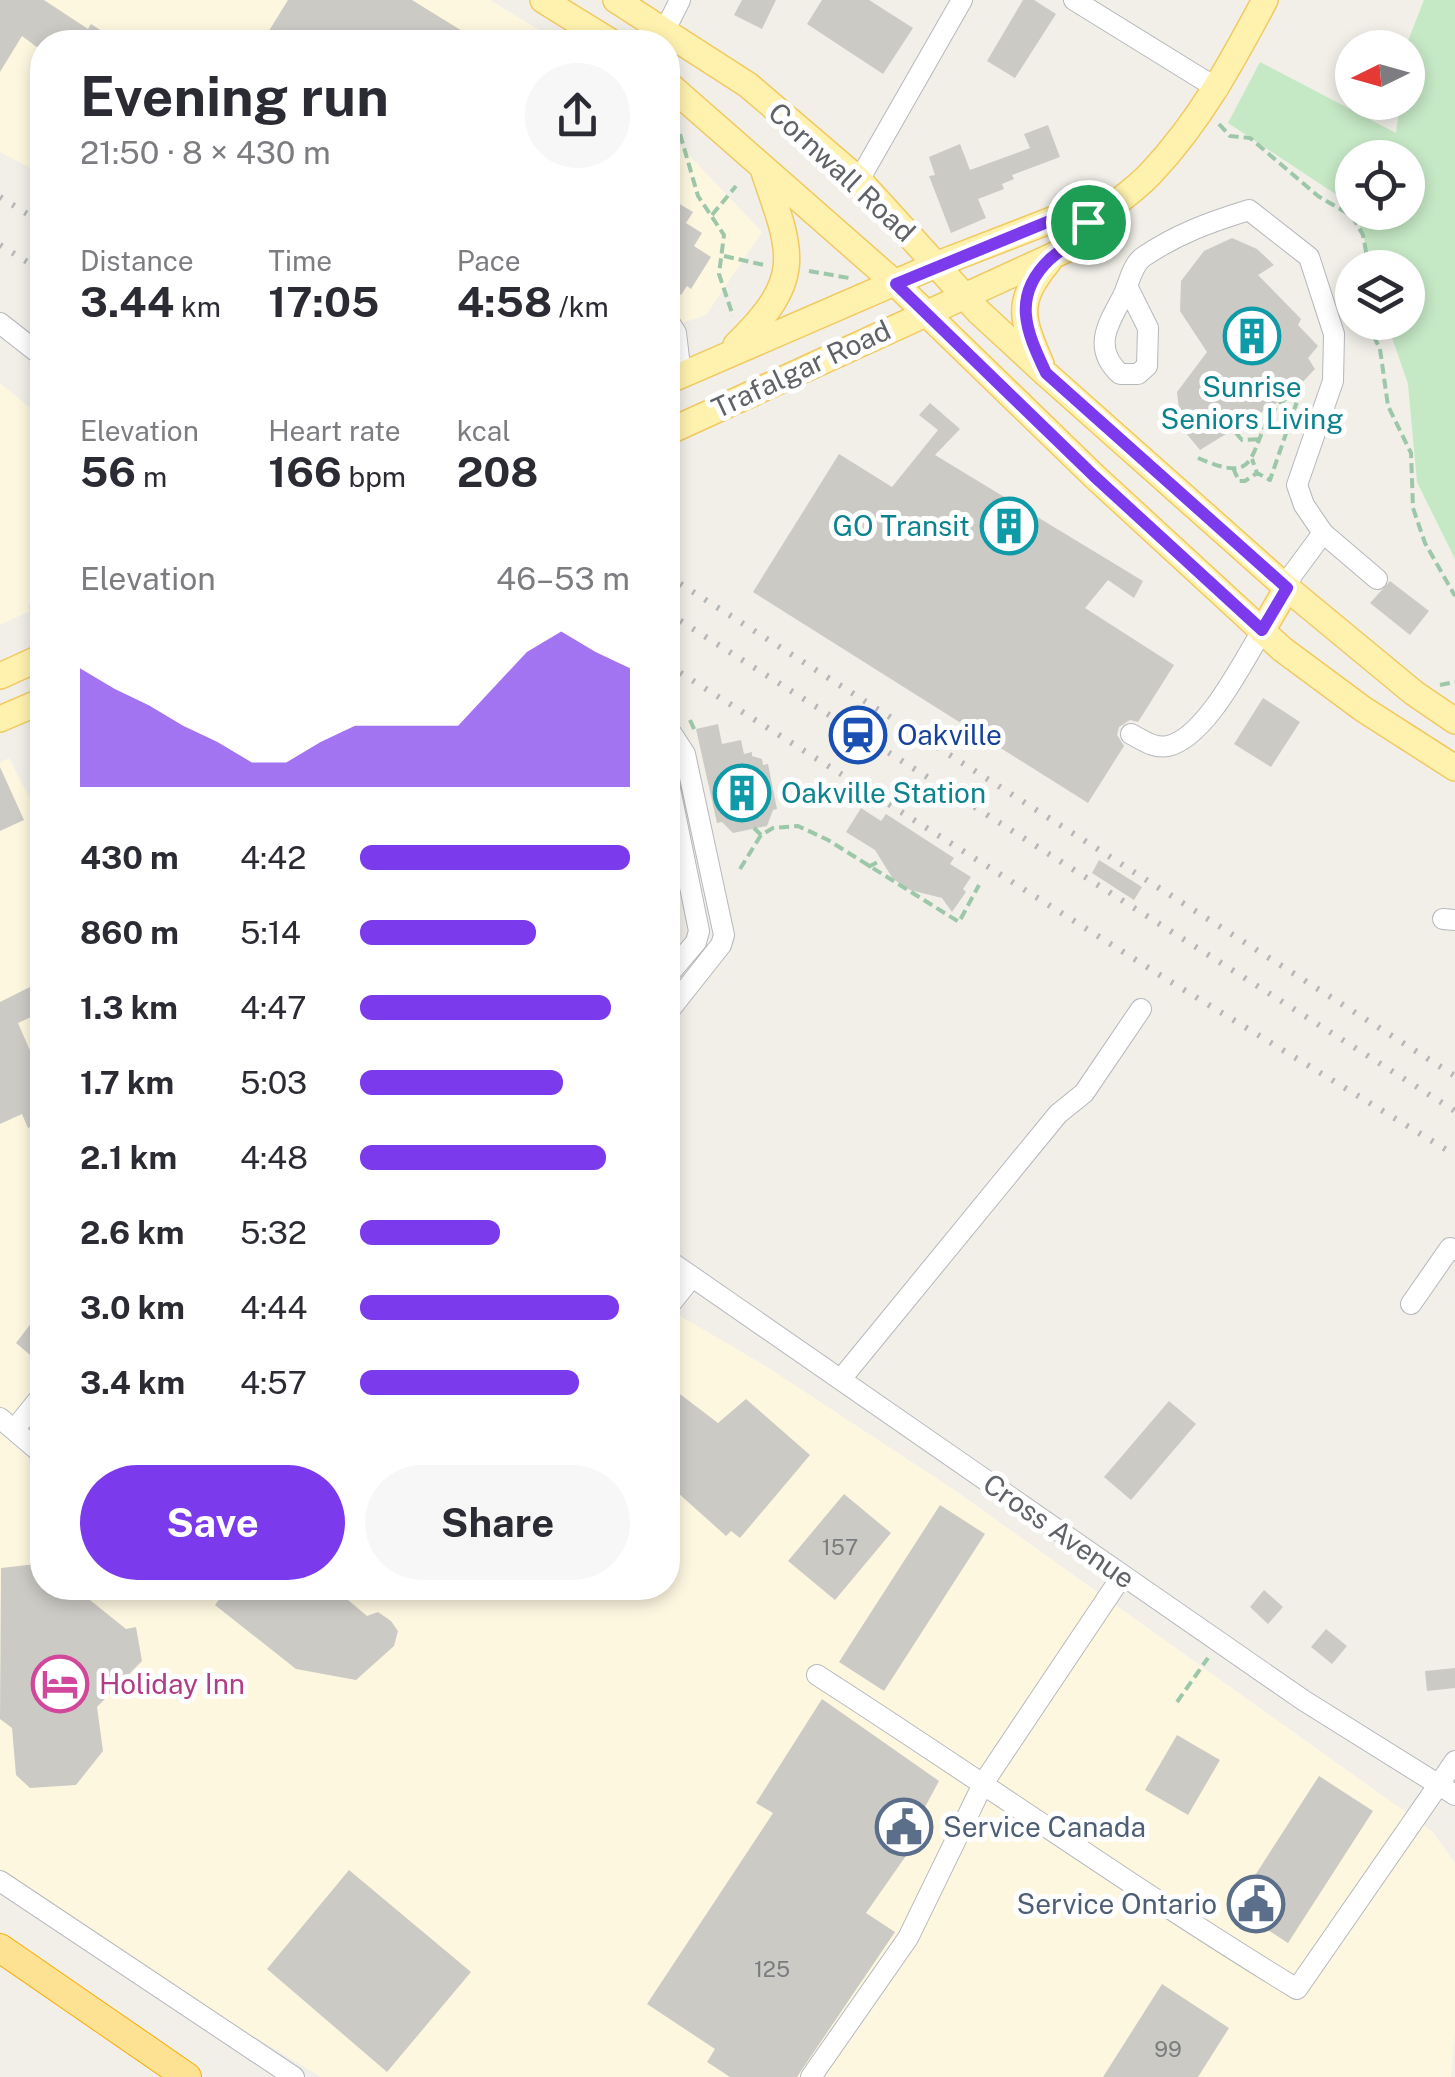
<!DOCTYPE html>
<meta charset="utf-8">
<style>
:root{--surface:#fff;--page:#f7f7f7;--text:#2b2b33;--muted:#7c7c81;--accent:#7c3aed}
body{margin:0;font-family:"Public Sans",sans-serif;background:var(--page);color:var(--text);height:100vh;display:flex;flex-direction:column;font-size:38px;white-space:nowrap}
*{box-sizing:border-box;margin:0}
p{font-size:32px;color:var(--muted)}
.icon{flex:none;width:55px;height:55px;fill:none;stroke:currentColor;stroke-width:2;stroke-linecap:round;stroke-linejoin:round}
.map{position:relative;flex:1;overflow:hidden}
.panel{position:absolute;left:30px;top:30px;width:650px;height:1570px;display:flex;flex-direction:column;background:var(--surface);border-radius:40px;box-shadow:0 5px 15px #0003}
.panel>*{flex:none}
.needle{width:65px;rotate:265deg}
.tools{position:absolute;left:1335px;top:30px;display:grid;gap:20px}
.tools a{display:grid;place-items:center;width:90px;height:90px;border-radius:50%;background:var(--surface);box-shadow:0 5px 15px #0003;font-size:50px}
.pin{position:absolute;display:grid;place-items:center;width:85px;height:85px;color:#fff;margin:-42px;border:5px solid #fff;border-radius:50%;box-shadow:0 2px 10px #0007}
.round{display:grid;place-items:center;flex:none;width:105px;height:105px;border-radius:52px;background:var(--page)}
.summary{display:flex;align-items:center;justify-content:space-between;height:170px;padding:0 50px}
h1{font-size:55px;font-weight:700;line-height:75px}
.stats{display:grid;grid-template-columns:repeat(3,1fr);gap:15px;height:170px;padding:10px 50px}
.stats div{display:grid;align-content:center}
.stats b{font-size:42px;font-weight:700}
.stats small{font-size:28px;font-weight:400}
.stats p{font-size:28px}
.chart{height:280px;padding:20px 50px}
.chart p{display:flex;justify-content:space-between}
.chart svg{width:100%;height:180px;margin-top:10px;fill:var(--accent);opacity:.7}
.cta{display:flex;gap:20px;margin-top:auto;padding:20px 50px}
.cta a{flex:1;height:115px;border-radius:60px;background:var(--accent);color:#fff;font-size:40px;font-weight:700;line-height:115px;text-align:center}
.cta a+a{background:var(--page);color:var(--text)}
ul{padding:0 50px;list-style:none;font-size:32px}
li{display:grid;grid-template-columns:160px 120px 1fr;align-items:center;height:75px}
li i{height:25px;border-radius:12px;background:var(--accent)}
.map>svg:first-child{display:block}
</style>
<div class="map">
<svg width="1455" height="2077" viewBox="0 0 1455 2077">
<rect width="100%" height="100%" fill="#f1efe8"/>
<path fill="#fef7e0" d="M0 0H490L559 42H42V174L0 152Z
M668 133 762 232 706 315 668 328Z
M0 383 42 418V599L28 606 30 611 0 625Z
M9 758 42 822V1588H668V1309L764 1365 953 1489 1432 1831 1455 1863V2034L1451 2077H321L0 1883V763Z"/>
<path fill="#c5e8c5" d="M1424 0H1455V559L1417 482 1408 384 1387 323 1408 322V268L1373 267 1356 213 1408 212V158H1352V205L1228 123 1260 62 1396 133 1400 103 1408 102 1406 46Z"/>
<path fill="#cccac5" d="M0 0H44L88 29 91 24 119 42H42V51L22 36 0 72Z
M288 0H412L480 42H262Z
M742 0H776L762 29 734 15Z
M822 0H869L913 28 883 74 807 24Z
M1023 0H1034L1056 14 1015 78 987 61Z
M1048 125 1060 157 1012 175 1014 179 1002 184 1004 189 978 199 986 218 951 233 929 176 935 175 929 157 960 144 970 170 1030 148 1024 134Z
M668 197 693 212 686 223 702 233 694 246 711 257 691 289 687 286 681 295 668 286Z
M1232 238 1257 249 1274 265 1258 275 1301 319 1298 325 1318 346 1308 358 1315 369 1291 394 1200 450 1181 427 1177 392 1207 352 1180 311 1181 281 1204 251Z
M930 403 960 429 935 455 1143 581 1134 598 1108 580 1085 608 1174 665 1138 722 1130 720 1119 727 1117 735 1124 746 1088 803 753 592 839 454 892 487 938 430 919 415Z
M1390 581 1429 611 1410 635 1370 603Z
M1263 698 1300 722 1271 767 1234 744Z
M718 724 722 744 741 740 744 754 752 752V756L762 759 763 765 768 764 777 809 773 810 767 826 733 833 722 822 717 823 696 729Z
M0 767 24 820 0 831Z
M861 808 881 821 886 814 954 858 950 864 971 877 963 889 966 892 952 912 942 898 910 890 893 879 875 850 846 832Z
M1099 860 1142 887 1134 900 1092 873Z
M38 983 42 1012 18 1023 42 1078V1122L28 1128 22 1114 0 1124V1002Z
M42 1309V1365L16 1343Z
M668 1385 718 1423 746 1399 810 1455 740 1538 731 1531 726 1536 668 1484Z
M1169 1401 1196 1424 1131 1500 1104 1477Z
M844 1494 891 1533 835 1600 788 1561Z
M940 1505 985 1534 884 1691 839 1662Z
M36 1564 37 1571 42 1570V1588H75L126 1629 136 1627 142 1661 97 1707 103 1751 76 1785 30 1788 16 1775 12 1728 0 1719 1 1568Z
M228 1588H334L367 1616 378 1612 391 1621 398 1631 394 1646 356 1680 296 1669 215 1605Z
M1264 1590 1283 1607 1268 1624 1250 1607Z
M1326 1629 1347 1646 1332 1664 1311 1647Z
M1455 1668V1688L1427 1691 1425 1671Z
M822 1699 939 1781 918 1820 917 1826 924 1830 866 1913 895 1932 797 2077H730L707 2062 715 2049 647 2004 773 1813 756 1803Z
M1177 1735 1220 1760 1188 1815 1145 1790Z
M1319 1776 1373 1811 1288 1943 1234 1908Z
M349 1870 471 1972 387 2072 267 1969Z
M1162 1984 1229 2028 1198 2077H1103Z"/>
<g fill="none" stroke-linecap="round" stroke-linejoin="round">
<g stroke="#b5b8bc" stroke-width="22">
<path id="minor" d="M1074 0 1218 89
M659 42 680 0
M859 180 962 0
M1127 286 1148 328 1147 366 1138 374H1120C1092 348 1108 324 1122 298 1129 285 1131 266 1143 257 1177 234 1210 222 1249 210L1309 257 1334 334 1333 381 1297 485 1304 505 1323 533 1377 579
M668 320 676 333 681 375
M0 323 42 356
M1287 588 1292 575 1323 533
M668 728 685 754 724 935 721 945 668 1012
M1131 734C1143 740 1154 749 1168 746 1206 737 1242 663 1262 631
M668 779 699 931 696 942 668 975
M1443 919 1455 920
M668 1260 1303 1700 1455 1795
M1411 1304 1450 1248 1455 1250
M668 1307 692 1277
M841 1379 1058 1114 1084 1093 1141 1009
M0 1418 42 1454
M14 1430 42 1395
M817 1675C978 1778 1133 1889 1297 1989L1455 1761
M0 1881 294 2077
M811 2077 908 1938 984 1782 1122 1576"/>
</g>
<g stroke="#f2c960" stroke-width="28">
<path id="major" d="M543 0 611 42
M616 0 748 85 859 180 979 312 1045 373 1287 588 1414 693 1455 721
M668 84 896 284 1094 476 1282 649 1363 709 1455 768
M736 345C804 279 793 255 764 172
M1041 364C1021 318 1015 302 1049 261
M668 381 938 264 1062 216 1089 222
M668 432 1074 246C1093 214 1126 200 1151 173 1200 121 1232 62 1265 0
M1262 631 1287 588
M0 676 42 657
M0 719 42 701"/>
</g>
<g stroke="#f9ab00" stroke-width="30">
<path id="highway" d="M0 1948 187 2077"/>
</g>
<path stroke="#9cc7a9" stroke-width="4" stroke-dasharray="10 5" stroke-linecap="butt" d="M1219 124 1230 136 1250 138 1318 196 1352 216 1363 235 1369 268
M680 134 698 196 724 235 719 274 733 316
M712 215 736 186
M724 256 764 265
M809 271 849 278
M1367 322 1380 349 1388 406 1411 453 1413 508 1425 543 1455 596
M1236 433 1242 440 1261 439
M1198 458C1254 482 1248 462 1267 421 1275 405 1287 397 1302 387L1270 480 1257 473 1252 459
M1233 468 1239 481H1245L1257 473
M1440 685 1455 682
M690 720 695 731
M754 828 761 835
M868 867 880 861
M740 869 761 835 773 828 798 826 828 840 959 922 979 885
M1177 1702 1208 1658"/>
<use href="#minor" stroke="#fff" stroke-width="20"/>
<use href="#major" stroke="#fff2af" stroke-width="25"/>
<use href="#highway" stroke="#fde293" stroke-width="28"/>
<path stroke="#b6b7b8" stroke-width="6" stroke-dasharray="2.5 12" stroke-linecap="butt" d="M0 197 42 223
M0 245 42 271
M668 576 1455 1076
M668 613 1455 1111
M668 665 1163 977 1455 1155"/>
</g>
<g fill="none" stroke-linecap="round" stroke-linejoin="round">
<g stroke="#fff" stroke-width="20">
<path id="route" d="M1062 216 1088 222C1072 249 1069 242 1050 259 1011 296 1026 331 1046 373L1287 588 1262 630 1094 476 896 284Z"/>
</g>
<use href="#route" stroke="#7c3aed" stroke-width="12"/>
</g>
<defs>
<g id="building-ring" transform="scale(2.875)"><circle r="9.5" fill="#fff" stroke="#0f9aa8" stroke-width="1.5"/><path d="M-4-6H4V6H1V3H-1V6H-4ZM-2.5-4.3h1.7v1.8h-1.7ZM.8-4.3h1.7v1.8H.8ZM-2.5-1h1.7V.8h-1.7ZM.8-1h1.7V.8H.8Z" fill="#0f9aa8"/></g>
<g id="station-ring" transform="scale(2.875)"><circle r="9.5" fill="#fff" stroke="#1a4fb4" stroke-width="1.5"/><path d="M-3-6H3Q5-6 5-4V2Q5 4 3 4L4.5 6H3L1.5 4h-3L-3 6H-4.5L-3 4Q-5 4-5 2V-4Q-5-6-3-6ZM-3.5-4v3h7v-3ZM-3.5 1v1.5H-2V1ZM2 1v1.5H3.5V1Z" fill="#1a4fb4"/></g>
<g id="hotel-ring" transform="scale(2.875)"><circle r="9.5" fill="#fff" stroke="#d1479c" stroke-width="1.5"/><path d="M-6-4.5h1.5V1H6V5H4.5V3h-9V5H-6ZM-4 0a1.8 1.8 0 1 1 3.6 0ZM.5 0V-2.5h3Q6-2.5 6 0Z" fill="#d1479c"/></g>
<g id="civic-ring" transform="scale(2.875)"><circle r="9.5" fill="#fff" stroke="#5c6f8a" stroke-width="1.5"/><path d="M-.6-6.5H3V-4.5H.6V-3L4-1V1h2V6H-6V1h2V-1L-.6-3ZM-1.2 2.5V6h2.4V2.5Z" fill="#5c6f8a"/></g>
</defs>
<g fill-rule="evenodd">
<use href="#building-ring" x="1252" y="336"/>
<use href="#building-ring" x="1009" y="526"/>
<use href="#station-ring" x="858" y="735"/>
<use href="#building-ring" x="742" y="793"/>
<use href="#hotel-ring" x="60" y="1684"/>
<use href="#civic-ring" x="904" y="1827"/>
<use href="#civic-ring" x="1256" y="1904"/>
</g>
<g text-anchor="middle" stroke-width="10" stroke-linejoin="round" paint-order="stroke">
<g font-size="22" fill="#7a7d7f">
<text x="840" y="1555">157</text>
<text x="772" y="1977">125</text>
<text x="1168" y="2057">99</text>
</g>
<g font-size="28" fill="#5f6368" stroke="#fff">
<text transform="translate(842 172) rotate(43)" y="10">Cornwall Road</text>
<text transform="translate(801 369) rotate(-25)" y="10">Trafalgar Road</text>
<text transform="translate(1059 1531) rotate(35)" y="10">Cross Avenue</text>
</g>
<g font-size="28" fill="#0d838f" stroke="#fff">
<text x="1252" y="397">Sunrise<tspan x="1252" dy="32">Seniors Living</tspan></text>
<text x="970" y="536" text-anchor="end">GO Transit</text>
<text x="781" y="803" text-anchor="start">Oakville Station</text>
</g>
<g font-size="28" fill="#164399" stroke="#fff" text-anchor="start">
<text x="897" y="745">Oakville</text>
</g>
<g font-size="28" fill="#b23c85" stroke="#fff" text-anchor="start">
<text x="99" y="1694">Holiday Inn</text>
</g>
<g font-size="28" fill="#4e5e75" stroke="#fff" text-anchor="start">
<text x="943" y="1837">Service Canada</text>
<text x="1217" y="1914" text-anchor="end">Service Ontario</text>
</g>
</g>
</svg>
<div class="tools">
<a><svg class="needle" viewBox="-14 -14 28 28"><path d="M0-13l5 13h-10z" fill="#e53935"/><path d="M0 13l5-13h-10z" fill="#7c7c81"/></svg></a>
<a><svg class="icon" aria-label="locate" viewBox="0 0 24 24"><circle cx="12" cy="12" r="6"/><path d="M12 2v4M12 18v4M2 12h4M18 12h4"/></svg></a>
<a><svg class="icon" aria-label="layers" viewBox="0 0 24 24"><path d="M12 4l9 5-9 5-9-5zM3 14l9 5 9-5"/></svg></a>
</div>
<div class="pin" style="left:1088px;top:222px;background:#1e9e55"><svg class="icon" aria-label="arrive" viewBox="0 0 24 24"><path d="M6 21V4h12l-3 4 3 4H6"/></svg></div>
<section class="panel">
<div class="summary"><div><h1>Evening run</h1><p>21:50 · 8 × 430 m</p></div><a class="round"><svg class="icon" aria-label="share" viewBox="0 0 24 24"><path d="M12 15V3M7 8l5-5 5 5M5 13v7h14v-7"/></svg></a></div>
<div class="stats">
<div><p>Distance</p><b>3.44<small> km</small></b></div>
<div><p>Time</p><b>17:05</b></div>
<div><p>Pace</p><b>4:58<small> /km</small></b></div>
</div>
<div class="stats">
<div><p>Elevation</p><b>56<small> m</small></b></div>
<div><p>Heart rate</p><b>166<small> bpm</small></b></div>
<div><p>kcal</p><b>208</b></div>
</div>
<div class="chart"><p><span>Elevation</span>46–53 m</p>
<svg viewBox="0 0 160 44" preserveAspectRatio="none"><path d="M0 44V15L10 20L20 24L30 29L40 33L50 38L60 38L70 33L80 29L90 29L100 29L110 29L120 20L130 11L140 6L150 11L160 15V44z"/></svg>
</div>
<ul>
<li><b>430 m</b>4:42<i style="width:100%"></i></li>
<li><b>860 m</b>5:14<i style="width:65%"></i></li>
<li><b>1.3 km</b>4:47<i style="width:93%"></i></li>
<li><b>1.7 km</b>5:03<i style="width:75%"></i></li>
<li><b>2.1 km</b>4:48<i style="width:91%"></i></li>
<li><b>2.6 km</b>5:32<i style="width:52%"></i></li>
<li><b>3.0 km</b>4:44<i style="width:96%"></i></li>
<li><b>3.4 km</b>4:57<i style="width:81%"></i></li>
</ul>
<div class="cta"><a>Save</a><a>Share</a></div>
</section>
</div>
